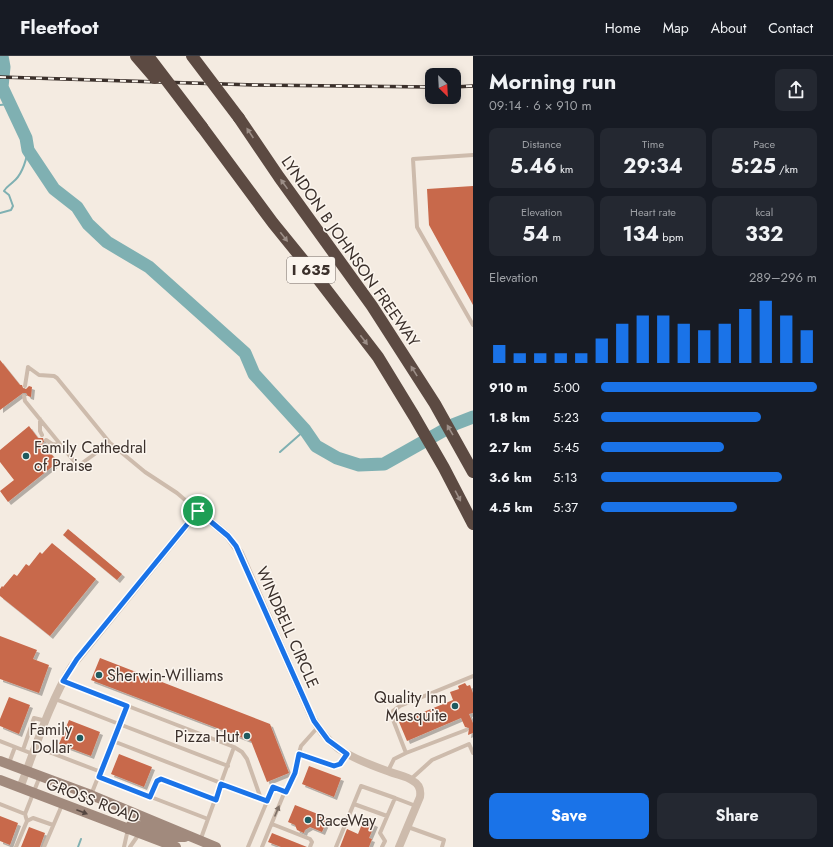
<!DOCTYPE html>
<meta charset="utf-8">
<style>
:root{--surface:#171b24;--page:#242831;--text:#f1f3f6;--muted:#9ea1a6;--line:#363941;--accent:#1a73e8}
body{margin:0;font-family:Jost,sans-serif;background:var(--page);color:var(--text);height:100vh;display:flex;flex-direction:column;font-size:15px;white-space:nowrap}
*{box-sizing:border-box;margin:0}
p{font-size:13px;color:var(--muted)}
.icon{flex:none;width:22px;height:22px;fill:none;stroke:currentColor;stroke-width:2;stroke-linecap:round;stroke-linejoin:round}
.map{position:relative;flex:1;overflow:hidden}
.drawer{display:flex;flex-direction:column;background:var(--surface);width:360px}
.drawer>*{flex:none}
.needle{width:26px;rotate:156deg}
.tools{position:absolute;left:425px;top:12px;display:grid;gap:8px}
.tools a{display:grid;place-items:center;width:36px;height:36px;border-radius:8px;background:var(--surface);box-shadow:0 2px 10px #0003;font-size:20px}
.pin{position:absolute;display:grid;place-items:center;width:34px;height:34px;color:#fff;margin:-17px;border:2px solid #fff;border-radius:50%;box-shadow:0 1px 4px #0007}
.round{display:grid;place-items:center;flex:none;width:42px;height:42px;border-radius:8px;background:var(--page)}
.overview{display:flex;align-items:center;justify-content:space-between;height:68px;padding:0 16px}
h1{font-size:22px;font-weight:700;line-height:30px}
.figures{display:grid;grid-template-columns:repeat(3,1fr);gap:6px;height:68px;padding:4px 16px}
.figures div{display:grid;align-content:center;border-radius:8px;background:var(--page);text-align:center}
.figures b{font-size:20px;font-weight:700}
.figures small{font-size:11px;font-weight:400}
.figures p{font-size:11px}
.chart{height:112px;padding:8px 16px}
.chart p{display:flex;justify-content:space-between}
.chart svg{width:100%;height:72px;margin-top:4px;stroke:var(--accent);stroke-width:6}
.cta{display:flex;gap:8px;margin-top:auto;padding:8px 16px}
.cta a{flex:1;height:46px;border-radius:8px;background:var(--accent);color:#fff;font-size:16px;font-weight:700;line-height:46px;text-align:center}
.cta a+a{background:var(--page);color:var(--text)}
ul{padding:0 16px;list-style:none;font-size:13px}
li{display:grid;grid-template-columns:64px 48px 1fr;align-items:center;height:30px}
li i{height:10px;border-radius:5px;background:var(--accent)}
header{display:flex;align-items:center;gap:24px;box-sizing:border-box;height:56px;padding:0 20px;background:var(--surface);border-bottom:1px solid var(--line)}
header strong{font-size:19px}
nav{display:flex;gap:22px;margin-inline-start:auto;font-size:14px}
main{display:flex;flex:1;min-height:0}
.map>svg:first-child{display:block}
</style>
<header>
<strong>Fleetfoot</strong>
<nav><a>Home</a><a>Map</a><a>About</a><a>Contact</a></nav>
</header>
<main>
<div class="map">
<svg width="473" height="791" viewBox="0 0 473 791">
<defs>
<filter id="shadow"><feDropShadow dx="3" dy="3" stdDeviation="0" flood-color="#0004"/></filter>
</defs>
<rect width="100%" height="100%" fill="#f4ebe1"/>
<g fill="none" stroke-linecap="round" stroke-linejoin="round">
<path stroke="#7fb0b2" stroke-width="2" d="M0 49 10 48
M0 157 11 154 13 150 9 139 4 135C7 130 9 130 13 126 22 119 26 105 28 94
M280 396 305 374
M78 791 81 783"/>
<path stroke="#7fb0b2" stroke-width="13" d="M2 0 4 11 2 31 26 82 28 94 54 133 77 151 88 168 107 186 149 211 245 297 254 318 305 374 316 390 337 402 359 409 384 408 455 368 473 361"/>
</g>
<path fill="#c8694b" filter="url(#shadow)" d="M473 130V249L429 169 427 133Z
M0 304 20 329H22L23 332 26 333 29 330 32 331 31 341 28 340 26 337H23L0 354Z
M29 370 38 382H43L44 386 42 387 58 406 8 446 0 435 14 424 0 406V394Z
M68 473 122 518 117 524 63 479Z
M52 487 96 523 50 580 0 540V533L2 530 3 531 14 518 17 520 26 508 29 510 40 496 42 498Z
M0 580 37 594 33 603 49 609 39 637 0 623Z
M100 602 270 668 289 717 267 726 251 685 91 624Z
M465 627 467 630 470 629 473 637V657L469 658 473 667V677L468 679 469 672 465 671 461 662 407 685 399 666 453 644 450 636 459 633 458 630Z
M9 641 30 649 19 678 0 670V663Z
M69 664 100 676 91 700 59 688Z
M119 698 152 711 144 731 111 718Z
M309 710 341 722 334 741 302 728Z
M295 749 328 762 322 776 310 771 305 774 304 777 297 774 295 769 288 766Z
M0 760 18 767 10 789 0 785Z
M364 763 375 768 369 782 372 783 369 791H340L347 773 358 778Z
M29 771 45 777 40 791H21Z
M272 777 307 791H281L268 786Z"/>
<g fill="none" stroke-linecap="round" stroke-linejoin="round">
<path stroke="#cdbbac" stroke-width="4" d="M473 99 413 103 417 171 473 269
M28 311 39 319 54 320 57 322 110 387 145 416 177 437 198 455
M25 330 28 311
M24 340 25 345 78 410 110 387
M40 363V375L42 379
M46 384 52 388 61 389
M63 625 234 691 200 785
M55 643 119 668 91 739
M127 650 119 668 228 710
M318 671 301 690 299 697 334 710 340 708 347 698
M0 685 33 698
M113 685 267 745
M36 691 101 716
M234 691 242 696 247 703 261 743
M23 694 34 662 46 665
M406 697 466 674
M9 707 15 691
M388 715 394 703 406 697 392 661 393 655 400 650 473 620
M99 721 208 763
M411 723 432 704 469 688 473 697
M285 735 295 717 299 697
M150 741 157 725 161 723 215 744
M395 742 416 750
M0 748 25 758 40 720
M354 748 387 760
M27 765 33 762 53 769
M272 768 310 783 312 786 310 791
M408 771 444 784 442 791
M16 791 27 765 25 758
M44 791 62 749
M124 791 128 773
M130 791 139 778
M248 791 273 731 285 735 262 791
M336 791 361 730 395 742 380 777 385 785 382 791"/>
<path stroke="#cdbbac" stroke-width="8" d="M20 732C35 693 50 645 72 610L198 455 228 480 240 497 311 659C318 673 327 684 339 693 354 703 373 710 390 716 397 719 407 720 413 725 419 728 421 734 420 741L399 791"/>
<path stroke="#a18a7d" stroke-width="10" d="M0 705 91 739 216 791
M0 724 176 791
M128 773 130 770H139L146 771 169 781H185"/>
<path stroke="#5c4a42" stroke-width="12" d="M239 62 279 121 372 250 435 348 473 416
M202 71 273 167 312 215 378 301 414 360 444 412 473 468"/>
<g stroke="#3b302b" stroke-width="3.5">
<path id="rail" d="M0 21 255 29 432 31
M454 31 473 30"/>
</g>
<use href="#rail" stroke="#fbf5ee" stroke-width="2" stroke-dasharray="6" stroke-linecap="butt"/>
<path stroke="#5c4a42" stroke-width="12" d="M136 0 155 22
M148 0 202 71
M192 0 239 62"/>
</g>
<defs><path id="oneway-solid" d="M-6-.8H1V-3.2L6.5 0L1 3.2V.8H-6Z"/></defs>
<g fill="#9c8e87">
<use href="#oneway-solid" transform="translate(250 77) rotate(-124)"/>
<use href="#oneway-solid" transform="translate(284 128) rotate(-126)"/>
<use href="#oneway-solid" transform="translate(284 181) rotate(52)"/>
<use href="#oneway-solid" transform="translate(364 284) rotate(53)"/>
<use href="#oneway-solid" transform="translate(414 315) rotate(-122)"/>
<use href="#oneway-solid" transform="translate(450 374) rotate(-120)"/>
<use href="#oneway-solid" transform="translate(458 440) rotate(62)"/>
</g>
<use fill="#7d6f65" href="#oneway-solid" transform="translate(277 755) rotate(-67)"/>
<use fill="#544640" href="#oneway-solid" transform="translate(82 756) rotate(21)"/>
<g fill="none" stroke-linecap="round" stroke-linejoin="round">
<g stroke="#fff" stroke-width="8">
<path id="route" d="M198 455 228 480 236 490 314 665 328 684 347 698 340 708 334 710 299 698 295 717 286 736 273 731 267 745 221 728 216 744 161 723 157 725 150 741 99 721 127 650 63 625 77 603Z"/>
</g>
<use href="#route" stroke="#1a73e8" stroke-width="5"/>
</g>
<g fill="#1f5a5e" stroke="#fbf5ee" stroke-width="1.5">
<circle cx="26" cy="400" r="4"/>
<circle cx="99" cy="619" r="4"/>
<circle cx="455" cy="650" r="4"/>
<circle cx="247" cy="680" r="4"/>
<circle cx="80" cy="682" r="4"/>
<circle cx="308" cy="764" r="4"/>
</g>
<g text-anchor="middle" stroke-width="3" stroke-linejoin="round" paint-order="stroke">
<rect fill="#fbf5ee" stroke="#756b66" stroke-width="1" x="287" y="201" width="48" height="26" rx="3"/>
<g font-size="15" font-weight="bold" fill="#3b302b">
<text x="311" y="219">I 635</text>
</g>
<g font-size="16" fill="#3b302b" stroke="#fbf5ee">
<text transform="translate(351 195) rotate(55)" y="6">LYNDON B JOHNSON FREEWAY</text>
<text transform="translate(288 571) rotate(66)" y="6">WINDBELL CIRCLE</text>
<text transform="translate(93 744) rotate(21)" y="6">GROSS ROAD</text>
</g>
<g font-size="16" fill="#3b302b" stroke="#fbf5ee" text-anchor="start">
<text x="34" y="397">Family Cathedral<tspan x="34" dy="18">of Praise</tspan></text>
<text x="107" y="625">Sherwin-Williams</text>
<text x="447" y="647" text-anchor="end">Quality Inn<tspan x="447" dy="18">Mesquite</tspan></text>
<text x="72" y="679" text-anchor="end">Family<tspan x="72" dy="18">Dollar</tspan></text>
<text x="239" y="686" text-anchor="end">Pizza Hut</text>
<text x="316" y="770">RaceWay</text>
</g>
</g>
</svg>
<div class="tools">
<a><svg class="needle" viewBox="-14 -14 28 28"><path d="M0-13l5 13h-10z" fill="#e53935"/><path d="M0 13l5-13h-10z" fill="#9ea1a6"/></svg></a>
</div>
<div class="pin" style="left:198px;top:455px;background:#1e9e55"><svg class="icon" aria-label="arrive" viewBox="0 0 24 24"><path d="M6 21V4h12l-3 4 3 4H6"/></svg></div>
</div>
<section class="drawer">
<div class="overview"><div><h1>Morning run</h1><p>09:14 · 6 × 910 m</p></div><a class="round"><svg class="icon" aria-label="share" viewBox="0 0 24 24"><path d="M12 15V3M7 8l5-5 5 5M5 13v7h14v-7"/></svg></a></div>
<div class="figures">
<div><p>Distance</p><b>5.46<small> km</small></b></div>
<div><p>Time</p><b>29:34</b></div>
<div><p>Pace</p><b>5:25<small> /km</small></b></div>
</div>
<div class="figures">
<div><p>Elevation</p><b>54<small> m</small></b></div>
<div><p>Heart rate</p><b>134<small> bpm</small></b></div>
<div><p>kcal</p><b>332</b></div>
</div>
<div class="chart"><p><span>Elevation</span>289–296 m</p>
<svg viewBox="0 0 160 44" preserveAspectRatio="none"><path d="M5 44V33M15 44V38M25 44V38M35 44V38M45 44V38M55 44V29M65 44V20M75 44V15M85 44V15M95 44V20M105 44V24M115 44V20M125 44V11M135 44V6M145 44V15M155 44V24"/></svg>
</div>
<ul>
<li><b>910 m</b>5:00<i style="width:100%"></i></li>
<li><b>1.8 km</b>5:23<i style="width:74%"></i></li>
<li><b>2.7 km</b>5:45<i style="width:57%"></i></li>
<li><b>3.6 km</b>5:13<i style="width:84%"></i></li>
<li><b>4.5 km</b>5:37<i style="width:63%"></i></li>
</ul>
<div class="cta"><a>Save</a><a>Share</a></div>
</section>
</main>
